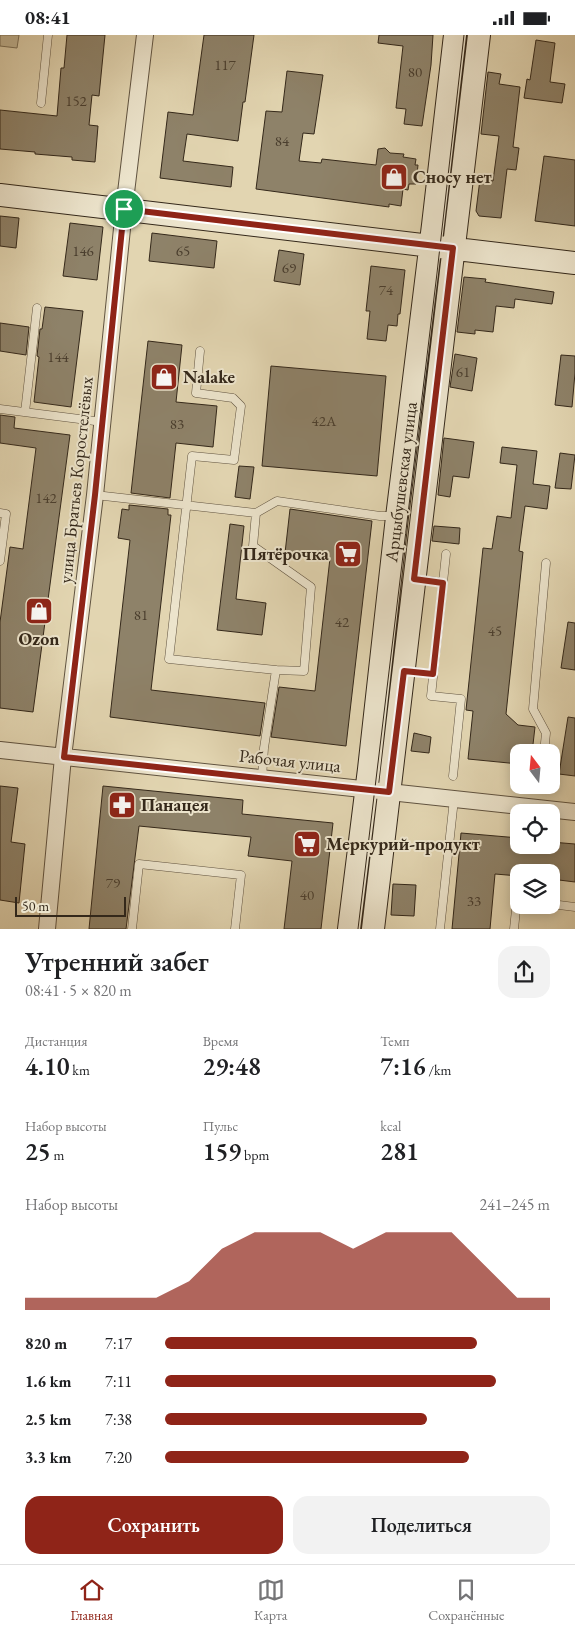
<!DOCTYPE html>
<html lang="ru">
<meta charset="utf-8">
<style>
:root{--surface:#fff;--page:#f2f2f2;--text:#202124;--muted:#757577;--line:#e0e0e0;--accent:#8f2418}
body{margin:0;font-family:"EB Garamond",serif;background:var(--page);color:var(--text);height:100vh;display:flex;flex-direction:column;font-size:19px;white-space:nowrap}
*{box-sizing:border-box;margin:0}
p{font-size:16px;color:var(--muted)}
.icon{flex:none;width:28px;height:28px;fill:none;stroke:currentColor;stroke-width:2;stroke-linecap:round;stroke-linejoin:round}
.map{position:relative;height:894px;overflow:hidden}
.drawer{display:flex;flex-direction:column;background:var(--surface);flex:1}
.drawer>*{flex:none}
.needle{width:32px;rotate:344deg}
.fabs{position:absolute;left:510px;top:709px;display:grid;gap:10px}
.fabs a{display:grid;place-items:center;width:50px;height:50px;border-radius:10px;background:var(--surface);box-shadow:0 2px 12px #0003;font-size:25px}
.scale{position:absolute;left:15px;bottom:12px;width:111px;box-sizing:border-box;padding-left:5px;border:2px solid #34281a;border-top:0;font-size:14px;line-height:18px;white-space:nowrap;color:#34281a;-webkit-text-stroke:4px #ece4cc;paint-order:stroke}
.pin{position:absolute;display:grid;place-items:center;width:42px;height:42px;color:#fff;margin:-21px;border:2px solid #fff;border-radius:50%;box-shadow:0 1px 5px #0007}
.round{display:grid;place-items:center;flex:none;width:52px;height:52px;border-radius:15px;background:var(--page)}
.headline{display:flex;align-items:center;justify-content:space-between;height:85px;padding:0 25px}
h1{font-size:28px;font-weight:600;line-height:38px}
.metrics{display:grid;grid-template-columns:repeat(3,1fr);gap:8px;height:85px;padding:5px 25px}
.metrics div{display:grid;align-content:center}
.metrics b{font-size:25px;font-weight:600}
.metrics small{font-size:14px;font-weight:400}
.metrics p{font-size:14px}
.chart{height:140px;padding:10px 25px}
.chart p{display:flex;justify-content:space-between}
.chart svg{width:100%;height:90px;margin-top:5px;fill:var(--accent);opacity:.7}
.action{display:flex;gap:10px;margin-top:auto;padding:10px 25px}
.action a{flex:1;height:58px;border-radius:15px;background:var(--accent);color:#fff;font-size:20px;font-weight:600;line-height:58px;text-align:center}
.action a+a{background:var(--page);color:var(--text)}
ul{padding:0 25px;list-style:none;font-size:16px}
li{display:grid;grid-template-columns:80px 60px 1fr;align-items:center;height:38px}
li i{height:12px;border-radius:6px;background:var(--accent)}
.status{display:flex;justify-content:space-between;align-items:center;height:35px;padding:0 25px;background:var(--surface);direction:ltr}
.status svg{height:14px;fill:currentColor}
.dock{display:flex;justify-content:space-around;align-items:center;height:70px;border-top:1px solid var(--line);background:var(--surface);font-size:14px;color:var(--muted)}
.dock a{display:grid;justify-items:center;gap:2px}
.dock .selected{color:var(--accent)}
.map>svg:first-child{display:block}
</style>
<div class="status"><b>08:41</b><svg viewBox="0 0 49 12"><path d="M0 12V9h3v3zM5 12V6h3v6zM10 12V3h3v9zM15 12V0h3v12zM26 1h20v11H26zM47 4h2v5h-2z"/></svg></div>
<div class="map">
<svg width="575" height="894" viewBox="0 0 575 894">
<rect width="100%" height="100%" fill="#e2d5b1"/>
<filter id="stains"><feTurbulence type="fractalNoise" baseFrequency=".004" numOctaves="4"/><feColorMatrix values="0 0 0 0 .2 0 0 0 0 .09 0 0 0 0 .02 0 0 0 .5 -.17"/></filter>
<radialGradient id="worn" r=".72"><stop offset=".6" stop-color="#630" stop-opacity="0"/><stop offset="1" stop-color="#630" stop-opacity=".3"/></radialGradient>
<path fill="#c4b897" stroke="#7c7058" d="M0 0H19L17 13 0 11Z"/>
<path fill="#8e8269" stroke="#34281a" d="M67 0H105L99 61 92 60 89 90 98 91 95 127 72 125V122L35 119V117L0 114V75L57 81 61 33H64Z
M204 0H254L245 67H243L238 106 187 99 183 126 233 132 231 152 160 143 168 77 193 80Z
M379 0H433L431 30 422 91 404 89 406 74 396 73 403 11 378 8Z
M536 5 555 8 550 47 565 49 562 68 524 63 527 44 530 45Z
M287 36 323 40 314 99 303 98 299 126 321 128 322 124 376 130 378 114 385 113 390 118 404 119 403 122 416 124 415 130H418L416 149H409L408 155 403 154 401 171 389 169V172L256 154 266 76 282 77Z
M488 37 501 39 499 49 520 52 513 112 519 113 516 135 507 134 501 183 479 181 476 176 480 144 493 146 499 101 481 99Z
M544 121 575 125V191L535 186Z
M0 181 19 183 16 213 0 211Z
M70 188 103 192 97 245 63 241Z
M152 198 217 206 214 233 149 226Z
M279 215 304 219 300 250 274 246Z
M371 231 405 235 400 279H398L397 291 388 290 386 306 367 304 370 276H366Z
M464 242 486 244 485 247 554 257 552 269 515 264 514 273 496 271 493 297 475 295V299L457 297Z
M45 272 83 276 71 372 34 367 39 322 37 321 40 294H42Z
M0 288 29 292 26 320 0 316Z
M148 306 182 310 176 367 217 371 213 412 176 408 170 463 131 458Z
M455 319 477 323 472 356 450 352Z
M561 320 575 321V338L572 372 555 370Z
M271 331 386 341 377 441 262 431Z
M0 380 15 382 14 393 70 400 33 677 0 673V587L10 512 23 514 36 413 0 408Z
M444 403 474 407 469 443 453 441 450 462 438 460Z
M502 412 537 416 533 449 550 451 547 474 525 471 519 516 523 517 506 679 518 690 535 692 532 718H519V729L468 724 473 676 466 675 483 513 492 514 497 481 511 483 517 430 500 428Z
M560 418 575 420 571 454 555 453Z
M239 431 254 432 250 464 235 462Z
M129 470 168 474V480H171L151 655 265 668 260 701 110 682 130 505 118 503 122 474 129 475Z
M290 474 372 486 346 711 271 702 279 652 315 656 330 523 285 518Z
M230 489 244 491 236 564 266 568 262 600 217 595Z
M434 491 460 493 459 509 432 506Z
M568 587 575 588V635L561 633Z
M568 682 575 683V741L559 739Z
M414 698 431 702 429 718 411 716Z
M0 751 18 753 11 807 25 809 19 868 0 865Z
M103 751 243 765 242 779 333 788 321 894H284L292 826 248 821 251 802 139 791 126 894H89Z
M461 798 519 803V810H551V807L575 809V847L551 844V838H519V841L495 839 490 894H452Z
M393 849 416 850 414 881 391 880Z"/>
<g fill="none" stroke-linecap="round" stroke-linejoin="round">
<g stroke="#605340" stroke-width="9">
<path id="service" d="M41 68 48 0
M200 316 196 358 233 363 241 371 234 425 192 421 169 624 276 635 264 713 262 743
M0 374 103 387
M25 377 37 273
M95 460 256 478 277 466 380 481H395
M0 478 6 479 0 526
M256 478 253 511 311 552 304 636 276 635
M446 519 431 661 461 664 453 741
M417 545 443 547
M405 636 433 639
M544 718 546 698 533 674 546 528
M551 869 575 872
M132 894 139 829 241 840 235 894
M440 894 454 764
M514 894 517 865 519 866"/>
</g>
<g stroke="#605340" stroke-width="18">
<path id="minor" d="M0 715 575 777
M47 894 63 722 95 460 124 174 145 0"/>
</g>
<g stroke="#34281a" stroke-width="24">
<path id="secondary" d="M0 160 575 228
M349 894 369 734 397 482 433 190 455 0
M373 894 479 0"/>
</g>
<use href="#service" stroke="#ece4cc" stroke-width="8"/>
<use href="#minor" stroke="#ece4cc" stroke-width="16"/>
<use href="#secondary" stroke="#ece4cc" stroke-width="22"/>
<path stroke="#34281a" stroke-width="1" d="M358 894 437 238 464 0"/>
</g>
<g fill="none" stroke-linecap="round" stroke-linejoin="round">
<g stroke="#fff" stroke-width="10">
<path id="route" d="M124 174 453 213 414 544 443 548 433 639 404 636 389 757 64 722 95 460Z"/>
</g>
<use href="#route" stroke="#8f2418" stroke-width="6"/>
</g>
<defs>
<g id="shop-square" transform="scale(1.4375)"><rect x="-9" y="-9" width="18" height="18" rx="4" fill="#8f2418" stroke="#ece4cc"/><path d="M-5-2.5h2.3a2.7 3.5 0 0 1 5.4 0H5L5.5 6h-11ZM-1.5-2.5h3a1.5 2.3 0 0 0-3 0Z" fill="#fff"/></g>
<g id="supermarket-square" transform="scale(1.4375)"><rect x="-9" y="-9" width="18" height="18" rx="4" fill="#8f2418" stroke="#ece4cc"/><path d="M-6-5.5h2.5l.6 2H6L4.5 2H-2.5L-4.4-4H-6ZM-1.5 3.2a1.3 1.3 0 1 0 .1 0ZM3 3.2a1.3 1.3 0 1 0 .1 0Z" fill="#fff"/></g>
<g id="pharmacy-square" transform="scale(1.4375)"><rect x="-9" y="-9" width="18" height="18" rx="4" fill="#8f2418" stroke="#ece4cc"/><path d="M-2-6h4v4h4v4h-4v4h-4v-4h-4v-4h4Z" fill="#fff"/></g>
</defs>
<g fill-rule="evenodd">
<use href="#shop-square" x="394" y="142"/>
<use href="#shop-square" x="164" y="342"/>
<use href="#supermarket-square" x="348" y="519"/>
<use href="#shop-square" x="39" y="576"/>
<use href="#pharmacy-square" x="122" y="770"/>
<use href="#supermarket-square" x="307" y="809"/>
</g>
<g text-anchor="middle" stroke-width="4" stroke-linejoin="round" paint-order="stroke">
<g font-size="15" fill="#4a3e2e">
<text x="225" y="35">117</text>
<text x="415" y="42">80</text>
<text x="76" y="71">152</text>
<text x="282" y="111">84</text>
<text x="83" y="221">146</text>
<text x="183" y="221">65</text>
<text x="289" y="238">69</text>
<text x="386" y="260">74</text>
<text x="58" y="327">144</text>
<text x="463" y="342">61</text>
<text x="324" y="391">42А</text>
<text x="177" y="394">83</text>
<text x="46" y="468">142</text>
<text x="141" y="585">81</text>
<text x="342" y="592">42</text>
<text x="495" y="601">45</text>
<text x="113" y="853">79</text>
<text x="307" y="865">40</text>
<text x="474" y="871">33</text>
</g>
<g font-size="18" font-weight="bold" fill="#34281a" stroke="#ece4cc" text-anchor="start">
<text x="413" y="148">Сносу нет</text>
<text x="183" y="348">Nalake</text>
<text x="329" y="525" text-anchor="end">Пятёрочка</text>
<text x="39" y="610" text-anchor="middle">Ozon</text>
<text x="141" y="776">Панацея</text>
<text x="326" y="815">Меркурий-продукт</text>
</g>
<g font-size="18" fill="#34281a" stroke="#ece4cc">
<text transform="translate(76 445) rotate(-84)" y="6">улица Братьев Коростелёвых</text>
<text transform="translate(401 447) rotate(-83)" y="6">Арцыбушевская улица</text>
<text transform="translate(290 726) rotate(6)" y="6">Рабочая улица</text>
</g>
</g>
<rect width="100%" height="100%" filter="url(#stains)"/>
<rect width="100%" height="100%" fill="url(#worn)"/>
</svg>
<div class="fabs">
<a><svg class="needle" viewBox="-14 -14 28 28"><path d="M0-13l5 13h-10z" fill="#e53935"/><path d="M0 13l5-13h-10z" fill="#757577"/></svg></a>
<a><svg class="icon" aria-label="locate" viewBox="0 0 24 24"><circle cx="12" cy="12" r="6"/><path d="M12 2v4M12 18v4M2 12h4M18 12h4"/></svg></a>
<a><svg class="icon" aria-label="layers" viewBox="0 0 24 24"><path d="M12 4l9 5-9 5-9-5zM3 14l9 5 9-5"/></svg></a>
</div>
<div class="scale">50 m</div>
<div class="pin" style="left:124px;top:174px;background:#1e9e55"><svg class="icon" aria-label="arrive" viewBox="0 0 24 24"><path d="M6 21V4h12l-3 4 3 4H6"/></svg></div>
</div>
<section class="drawer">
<div class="headline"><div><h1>Утренний забег</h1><p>08:41 · 5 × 820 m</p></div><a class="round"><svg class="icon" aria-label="share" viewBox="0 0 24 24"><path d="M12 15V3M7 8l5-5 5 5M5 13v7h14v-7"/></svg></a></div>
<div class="metrics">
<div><p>Дистанция</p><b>4.10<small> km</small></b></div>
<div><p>Время</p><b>29:48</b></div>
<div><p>Темп</p><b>7:16<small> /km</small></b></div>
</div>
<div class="metrics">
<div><p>Набор высоты</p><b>25<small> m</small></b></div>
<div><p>Пульс</p><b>159<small> bpm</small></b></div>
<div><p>kcal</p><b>281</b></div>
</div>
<div class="chart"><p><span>Набор высоты</span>241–245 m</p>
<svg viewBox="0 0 160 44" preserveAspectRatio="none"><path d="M0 44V38L10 38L20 38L30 38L40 38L50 30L60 14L70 6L80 6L90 6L100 14L110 6L120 6L130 6L140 22L150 38L160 38V44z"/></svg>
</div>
<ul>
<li><b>820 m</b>7:17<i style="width:81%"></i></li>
<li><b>1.6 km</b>7:11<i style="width:86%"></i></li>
<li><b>2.5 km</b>7:38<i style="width:68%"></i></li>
<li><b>3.3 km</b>7:20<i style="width:79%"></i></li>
</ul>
<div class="action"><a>Сохранить</a><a>Поделиться</a></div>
</section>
<nav class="dock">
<a class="selected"><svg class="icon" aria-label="home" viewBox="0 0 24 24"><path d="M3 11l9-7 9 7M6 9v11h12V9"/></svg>Главная</a>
<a><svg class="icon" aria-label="map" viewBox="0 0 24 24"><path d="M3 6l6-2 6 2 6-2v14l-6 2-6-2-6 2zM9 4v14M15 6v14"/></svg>Карта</a>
<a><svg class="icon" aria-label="saved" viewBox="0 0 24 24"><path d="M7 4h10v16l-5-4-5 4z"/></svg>Сохранённые</a>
</nav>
